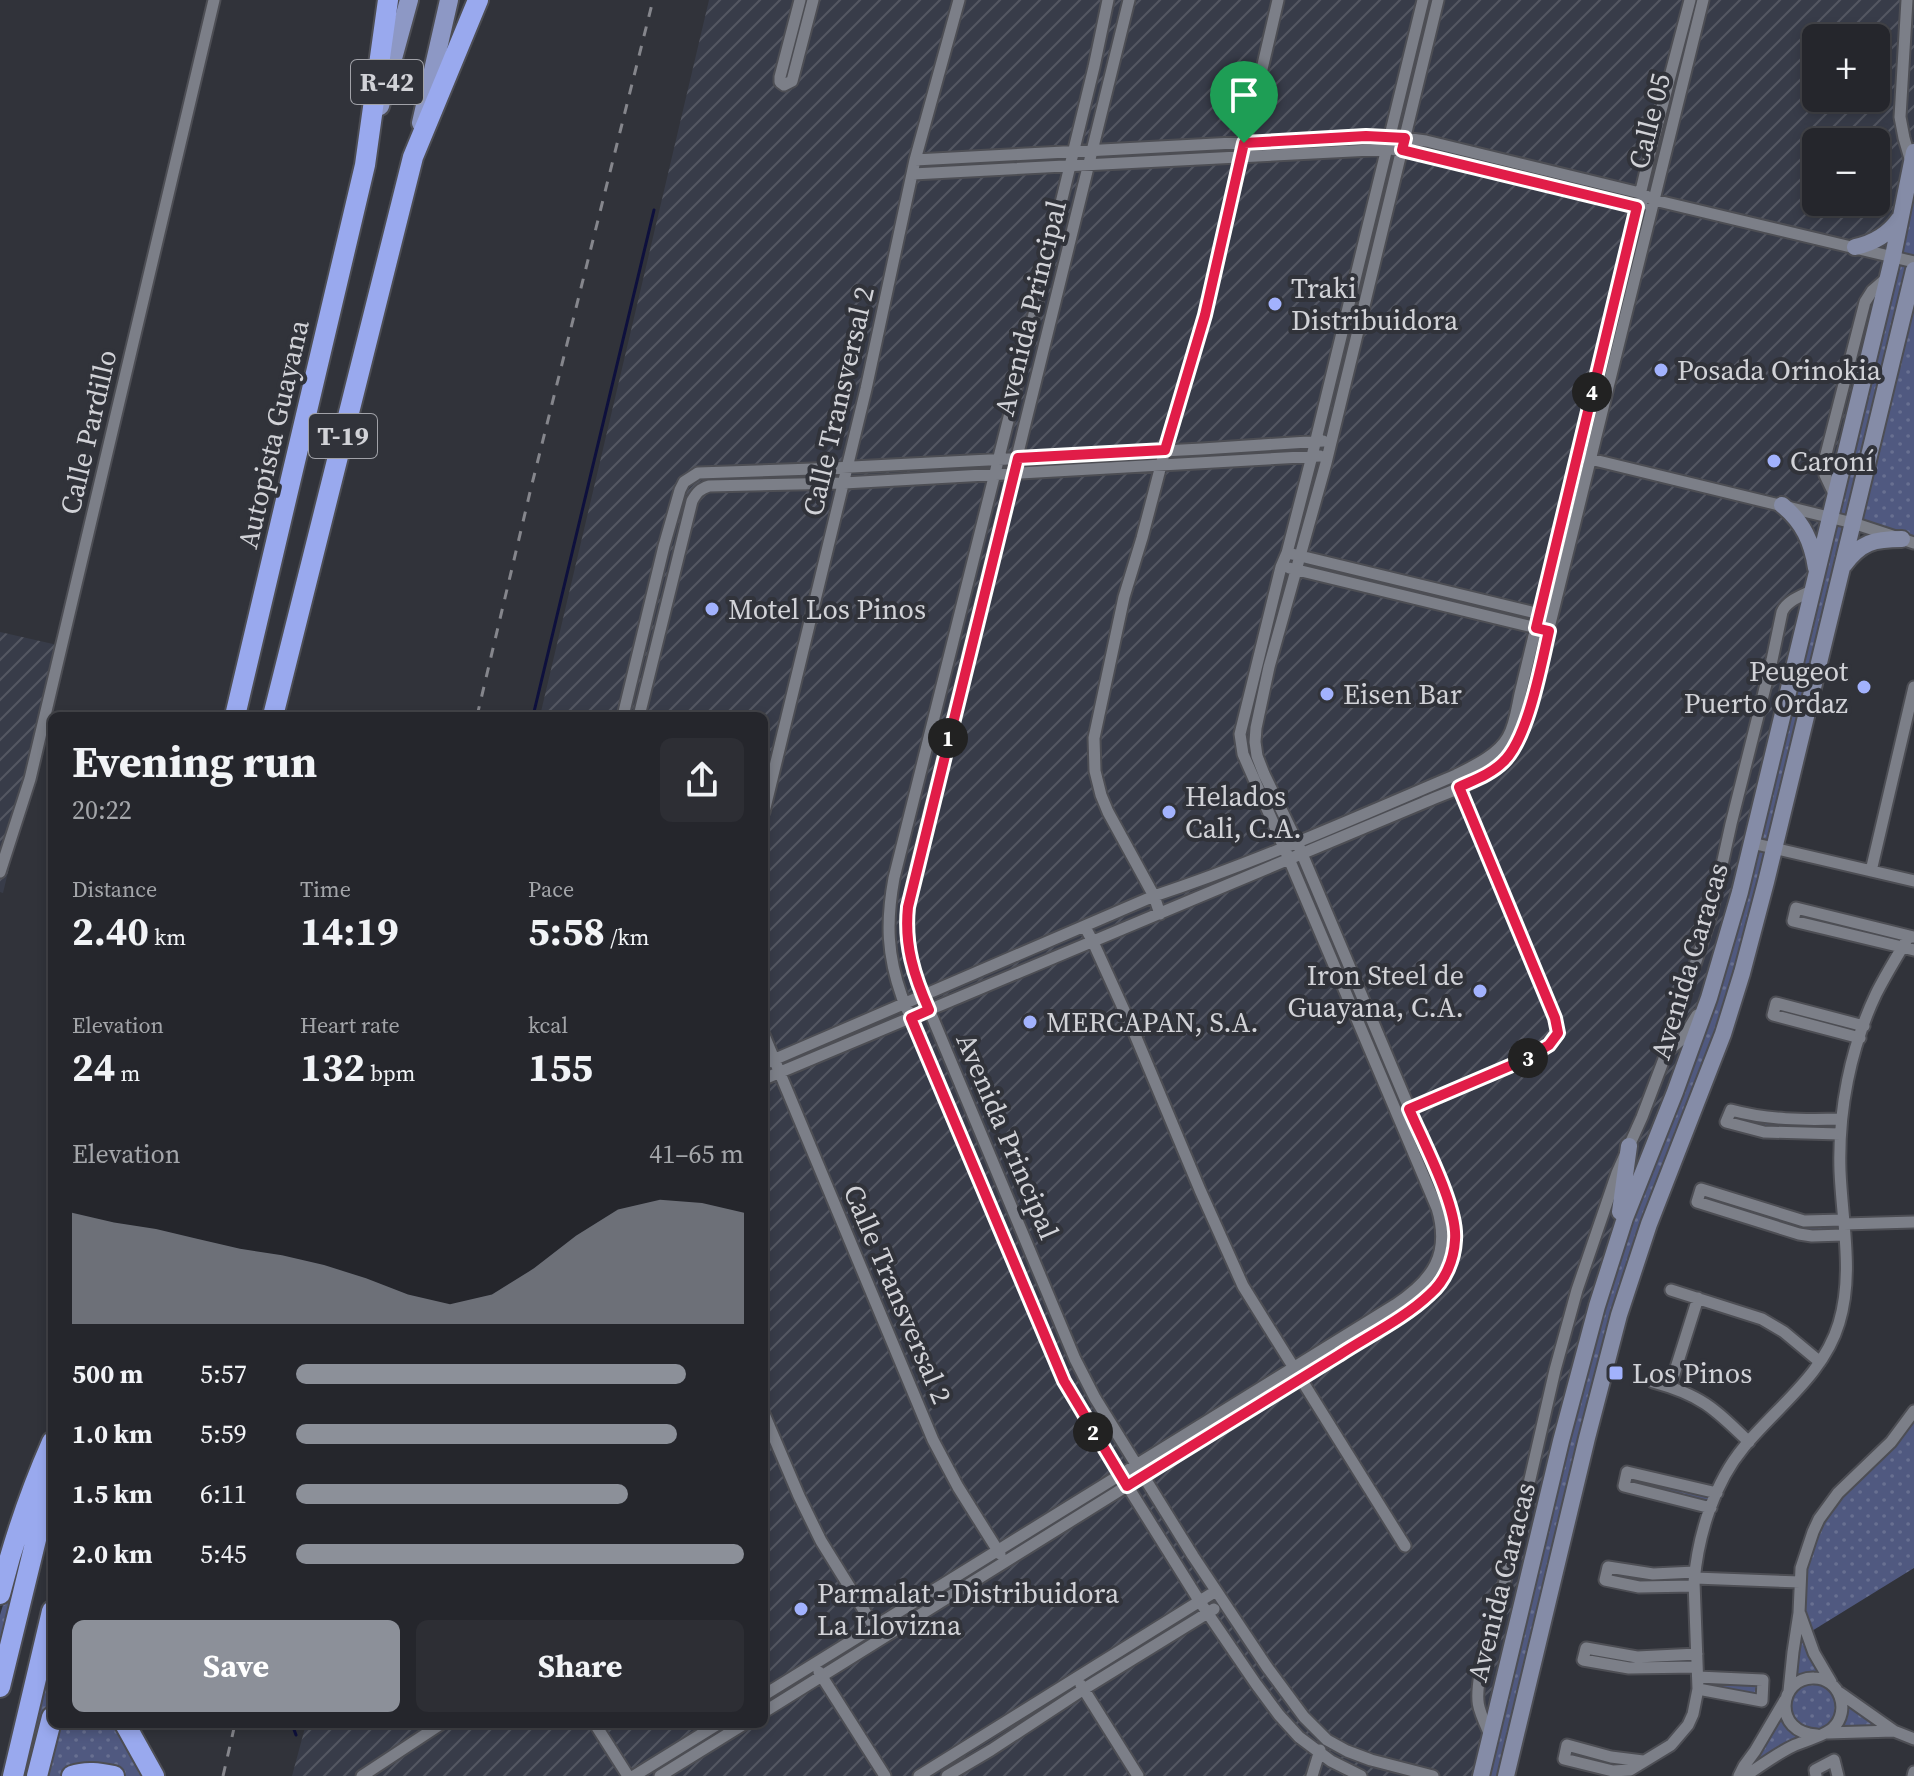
<!DOCTYPE html>
<meta charset="utf-8">
<style>
:root{--surface:#25262c;--page:#2d2e34;--text:#f1f3f6;--muted:#a3a5a9;--line:#424348;--accent:#8c9099}
body{margin:0;font-family:"Source Serif 4",serif;background:var(--page);color:var(--text);height:100vh;display:flex;flex-direction:column;font-size:30px;white-space:nowrap}
*{box-sizing:border-box;margin:0}
p{font-size:26px;color:var(--muted)}
.icon{flex:none;width:44px;height:44px;fill:none;stroke:currentColor;stroke-width:2;stroke-linecap:round;stroke-linejoin:round}
.map{position:relative;flex:1;overflow:hidden}
.panel{position:absolute;left:48px;top:712px;width:720px;height:1016px;display:flex;flex-direction:column;background:var(--surface);border-radius:12px;box-shadow:0 4px 12px #0003,0 0 0 2px var(--line)}
.panel>*{flex:none}
.controls{position:absolute;left:1802px;top:24px;display:grid;gap:16px}
.controls a{display:grid;place-items:center;width:88px;height:88px;border-radius:12px;background:var(--surface);box-shadow:0 4px 12px #0003,0 0 0 2px var(--line);font-size:40px}
.pin{position:absolute;display:grid;place-items:center;width:68px;height:68px;color:#fff;margin:-82px -34px;border-radius:50% 50% 50% 0;rotate:-45deg;box-shadow:0 0 8px #0007}
.pin .icon{rotate:45deg}
.km{position:absolute;width:40px;height:40px;margin:-20px;border-radius:50%;background:#222;color:#fff;font-size:22px;line-height:40px;text-align:center}
.round{display:grid;place-items:center;flex:none;width:84px;height:84px;border-radius:12px;background:var(--page)}
.headline{display:flex;align-items:center;justify-content:space-between;height:136px;padding:0 24px}
h1{font-size:44px;font-weight:700;line-height:60px}
.metrics{display:grid;grid-template-columns:repeat(3,1fr);gap:12px;height:136px;padding:8px 24px}
.metrics div{display:grid;align-content:center}
.metrics b{font-size:40px;font-weight:700}
.metrics small{font-size:22px;font-weight:400}
.metrics p{font-size:22px}
.chart{height:224px;padding:16px 24px}
.chart p{display:flex;justify-content:space-between}
.chart svg{width:100%;height:144px;margin-top:8px;fill:var(--accent);opacity:.7}
.cta{display:flex;gap:16px;margin-top:auto;padding:16px 24px}
.cta a{flex:1;height:92px;border-radius:12px;background:var(--accent);color:#fff;font-size:32px;font-weight:700;line-height:92px;text-align:center}
.cta a+a{background:var(--page);color:var(--text)}
ul{padding:0 24px;list-style:none;font-size:26px}
li{display:grid;grid-template-columns:128px 96px 1fr;align-items:center;height:60px}
li i{height:20px;border-radius:10px;background:var(--accent)}
.map>svg:first-child{display:block}
</style>
<div class="map">
<svg width="1914" height="1776" viewBox="0 0 1914 1776">
<defs>
<pattern id="industrial-furrows" width="10" height="10" patternUnits="userSpaceOnUse" patternTransform="scale(2)"><rect width="10" height="10" fill="#383c49"/><path d="M-1 1l2-2M0 10L10 0M9 11l2-2" fill="none" stroke="#545762"/></pattern>
<pattern id="grass-dots" width="8" height="8" patternUnits="userSpaceOnUse" patternTransform="scale(2)"><rect width="8" height="8" fill="#505980"/><path d="M2 2h.1M6 6h.1" fill="none" stroke="#687091" stroke-width="1.8" stroke-linecap="round"/></pattern>
</defs>
<rect width="100%" height="100%" fill="#31333a"/>
<path fill="url(#industrial-furrows)" fill-rule="evenodd" d="M709 0H1914V152L1765 793 1480 1776H292L306 1724H764V716H540ZM1816 38H1876V98H1816ZM1816 142H1876V202H1816Z
M0 632 62 646 3 893 0 892Z"/>
<path fill="url(#grass-dots)" d="M1914 152V543L1853 523 1742 973 1642 1245 1506 1776H1480L1587 1341 1700 1024Z
M1731 1110 1841 1119 1840 1134H1777L1726 1122Z
M1701 1189 1794 1218 1844 1220V1235L1825 1236 1697 1202Z
M1914 1411V1568L1807 1634 1832 1684 1894 1731 1826 1733 1745 1776 1786 1700 1799 1598 1819 1519Z
M1627 1472 1716 1494 1711 1507 1624 1486Z
M40 1484 0 1665V1615Z
M52 1650V1698L33 1776H22Z
M1698 1677 1763 1680 1762 1701 1698 1689Z
M54 1724H119L148 1776H125L115 1771H68L60 1776H42Z"/>
<g fill="none" stroke-linecap="round" stroke-linejoin="round">
<path stroke="#0e103d" stroke-width="3" d="M533 716 654 210
M292 1724 296 1735"/>
<g stroke="#4d4e54" stroke-width="15">
<path id="street" d="M800 0 780 77V82L784 85 792 81 813 0
M1108 0 1094 67 1011 409 894 878C886 922 887 955 902 997L1052 1353 1064 1381 1088 1423 1200 1602 1256 1684 1279 1715 1299 1737 1331 1761 1361 1776
M1129 0 914 877C905 917 904 945 918 983L1075 1359 1095 1398 1193 1556 1267 1667 1304 1717 1327 1740 1347 1751 1371 1760 1433 1776
M1907 0 1900 117 1904 138 1911 162
M915 160 1366 136H1388L1426 141 1640 193 1654 200 1914 262
M913 174 1391 149 1426 155 1637 207 1642 205
M1586 458 1853 523 1914 543
M1835 496 1825 475 1824 462 1865 302 1872 291 1887 278
M1292 554 1544 615
M1289 568 1541 629
M623 716 664 546 680 490 684 482 698 473 813 469 1202 449 1323 441
M639 716 692 501C697 492 700 489 709 486L844 483 1320 456
M764 812 866 389 915 160 959 0
M1752 843 1914 881
M1871 871 1914 687
M0 872 30 779 214 0
M1160 914 1154 896 1108 812 1101 795 1095 771 1094 738 1124 597 1142 538 1165 450 1205 315 1278 0
M1085 927 1093 942 1133 1030 1200 1190 1243 1286 1405 1546
M1913 937 1796 908 1793 921 1914 950
M764 1035 933 1440 958 1487 1000 1554
M1860 1038 1773 1015 1776 1003 1864 1026
M1668 1051 1683 1038 1697 1015
M764 1064 1154 896C1257 862 1357 817 1456 775 1474 766 1498 755 1508 737 1515 725 1517 708 1520 694L1651 149 1690 0
M764 1079 1423 803C1448 792 1494 778 1509 755 1524 735 1529 709 1535 685L1703 0
M1406 1111 1526 1059 1549 1045 1558 1033 1555 1018 1459 787
M1840 1134 1764 1132 1726 1122 1731 1110C1768 1120 1803 1120 1841 1119
M1844 1220 1804 1221 1701 1189 1697 1202 1799 1234 1812 1236 1844 1235
M1844 1224 1914 1222
M1671 1290 1762 1319 1784 1332 1820 1362
M1653 1382C1701 1395 1714 1408 1749 1442
M1670 1387 1698 1298
M764 1414 799 1496 821 1541 878 1633
M1711 1508 1624 1486 1627 1472 1717 1493
M1695 1578 1800 1582
M1694 1586 1639 1587 1605 1580 1608 1567 1653 1574 1695 1572
M1800 1614 1814 1653 1831 1682
M1697 1654 1637 1657 1586 1648 1583 1660 1629 1668 1697 1667
M819 1672 885 1776
M1698 1677 1763 1680 1762 1701 1698 1689
M1081 1685 1138 1776
M1789 1691 1793 1652 1799 1613 1801 1568 1813 1532 1819 1519 1838 1493 1891 1442 1914 1411
M1840 1693 1894 1731 1914 1739
M764 1695 1395 1305C1433 1280 1451 1254 1437 1208L1289 859 1243 754 1240 734 1281 567 1287 553 1312 456 1423 0
M764 1712 1403 1314C1443 1287 1467 1256 1450 1205L1297 842 1264 774 1257 756 1255 742 1256 728 1269 667 1326 463 1438 0
M595 1724 628 1776
M1827 1733 1894 1731
M1490 1735C1478 1708 1475 1704 1480 1674L1517 1536 1555 1370 1577 1290 1617 1173 1642 1117 1667 1051 1711 915 1731 824 1772 660 1782 612C1787 600 1802 596 1813 590
M1643 1761 1611 1757 1567 1745 1564 1759 1613 1771 1630 1770 1671 1745 1688 1725 1693 1714 1698 1689 1694 1582C1698 1535 1714 1483 1744 1447 1777 1407 1824 1374 1839 1323 1854 1274 1842 1221 1840 1171 1838 1111 1850 1049 1876 994 1886 974 1898 955 1909 936
M362 1776 441 1724
M634 1776 718 1724
M660 1776 744 1724
M919 1776 1216 1591
M947 1776 991 1750 1084 1689 1214 1609
M1312 1776 1320 1750
M1739 1776 1744 1766 1755 1751 1785 1700
M1745 1776C1761 1766 1776 1754 1793 1746 1804 1741 1824 1736 1833 1728 1851 1711 1840 1678 1814 1678 1778 1677 1772 1733 1817 1735
M1816 1776 1815 1770 1834 1760 1838 1776
M1913 1776 1914 1772"/>
</g>
<g stroke="#4d4e54" stroke-width="20">
<path id="secondary" d="M1855 247C1874 243 1888 235 1899 219
M1782 505C1803 522 1812 542 1816 568
M1844 565C1861 542 1874 539 1902 539
M1620 1212 1629 1146
M1481 1776 1561 1441 1597 1306 1625 1218 1675 1092 1709 998 1740 892 1893 256 1914 152
M1506 1776 1587 1438 1619 1315 1649 1224 1723 1034 1742 973 1766 882 1914 270"/>
</g>
<g stroke="#4d4e54" stroke-width="22">
<path id="primary" d="M380 106 409 0
M421 123 449 0"/>
</g>
<g stroke="#4d4e54" stroke-width="24">
<path id="highway" d="M235 716 365 165 388 0
M273 716 413 157 478 0
M0 1594C13 1542 30 1492 52 1442
M0 1687 52 1474
M125 1724 154 1776
M13 1776 52 1611
M37 1776 52 1717
M72 1776C86 1771 99 1773 114 1776"/>
</g>
<use href="#street" stroke="#7c7f88" stroke-width="11"/>
<use href="#secondary" stroke="#858ca7" stroke-width="16"/>
<use href="#primary" stroke="#8d98c5" stroke-width="18"/>
<use href="#highway" stroke="#99a9ee" stroke-width="20"/>
<path stroke="#85868c" stroke-width="3" stroke-dasharray="10 10" stroke-linecap="butt" d="M477 716 531 488 653 0
M223 1776 235 1724"/>
</g>
<g fill="none" stroke-linecap="round" stroke-linejoin="round">
<g stroke="#fff" stroke-width="16">
<path id="route" d="M1366 136 1405 138 1402 150 1637 207 1536 628 1549 631C1541 665 1528 739 1503 762 1491 774 1474 780 1459 787L1555 1018 1558 1033 1549 1045 1526 1059 1409 1109C1423 1142 1458 1207 1455 1240 1454 1260 1445 1281 1430 1294 1405 1318 1368 1336 1339 1355 1269 1399 1198 1442 1127 1486L1064 1381 911 1018 929 1010C914 976 904 945 908 907L1018 458 1165 450 1205 315 1244 143Z"/>
</g>
<use href="#route" stroke="#e11d48" stroke-width="10"/>
</g>
<g fill="#a2b2fd" stroke="#31333a" stroke-width="3">
<circle cx="1275" cy="304" r="8"/>
<circle cx="1661" cy="370" r="8"/>
<circle cx="1774" cy="461" r="8"/>
<circle cx="712" cy="609" r="8"/>
<circle cx="1864" cy="687" r="8"/>
<circle cx="1327" cy="694" r="8"/>
<circle cx="1169" cy="812" r="8"/>
<circle cx="1480" cy="991" r="8"/>
<circle cx="1030" cy="1022" r="8"/>
<rect x="1608" y="1365" width="16" height="16" rx="4"/>
<circle cx="801" cy="1609" r="8"/>
</g>
<g text-anchor="middle" stroke-width="8" stroke-linejoin="round" paint-order="stroke">
<g fill="#31333a" stroke="#a1a2a8" stroke-width="2">
<rect x="351" y="60" width="72" height="44" rx="6"/>
<rect x="309" y="414" width="68" height="44" rx="6"/>
</g>
<g font-size="26" font-weight="bold" fill="#d1d2d7">
<text x="387" y="91">R-42</text>
<text x="343" y="445">T-19</text>
</g>
<g font-size="28" fill="#d1d2d7" stroke="#31333a">
<text transform="translate(1649 121) rotate(-76)" y="10">Calle 05</text>
<text transform="translate(1030 308) rotate(-76)" y="10">Avenida Principal</text>
<text transform="translate(838 401) rotate(-77)" y="10">Calle Transversal 2</text>
<text transform="translate(88 432) rotate(-77)" y="10">Calle Pardillo</text>
<text transform="translate(273 434) rotate(-77)" y="10">Autopista Guayana</text>
<text transform="translate(1689 961) rotate(-73)" y="10">Avenida Caracas</text>
<text transform="translate(1008 1136) rotate(67)" y="10">Avenida Principal</text>
<text transform="translate(898 1294) rotate(67)" y="10">Calle Transversal 2</text>
<text transform="translate(1501 1582) rotate(-76)" y="10">Avenida Caracas</text>
</g>
<g font-size="28" fill="#d1d2d7" stroke="#31333a" text-anchor="start">
<text x="1291" y="298">Traki<tspan x="1291" dy="32">Distribuidora</tspan></text>
<text x="1677" y="380">Posada Orinokia</text>
<text x="1790" y="471">Caroní</text>
<text x="728" y="619">Motel Los Pinos</text>
<text x="1848" y="681" text-anchor="end">Peugeot<tspan x="1848" dy="32">Puerto Ordaz</tspan></text>
<text x="1343" y="704">Eisen Bar</text>
<text x="1185" y="806">Helados<tspan x="1185" dy="32">Cali, C.A.</tspan></text>
<text x="1464" y="985" text-anchor="end">Iron Steel de<tspan x="1464" dy="32">Guayana, C.A.</tspan></text>
<text x="1046" y="1032">MERCAPAN, S.A.</text>
<text x="1632" y="1383">Los Pinos</text>
<text x="817" y="1603">Parmalat - Distribuidora<tspan x="817" dy="32">La Llovizna</tspan></text>
</g>
</g>
</svg>
<div class="controls">
<a>+</a>
<a>−</a>
</div>
<div class="pin" style="left:1244px;top:143px;background:#1e9e55"><svg class="icon" aria-label="arrive" viewBox="0 0 24 24"><path d="M6 21V4h12l-3 4 3 4H6"/></svg></div>
<b class="km" style="left:948px;top:738px">1</b>
<b class="km" style="left:1093px;top:1432px">2</b>
<b class="km" style="left:1528px;top:1058px">3</b>
<b class="km" style="left:1592px;top:392px">4</b>
<section class="panel">
<div class="headline"><div><h1>Evening run</h1><p>20:22</p></div><a class="round"><svg class="icon" aria-label="share" viewBox="0 0 24 24"><path d="M12 15V3M7 8l5-5 5 5M5 13v7h14v-7"/></svg></a></div>
<div class="metrics">
<div><p>Distance</p><b>2.40<small> km</small></b></div>
<div><p>Time</p><b>14:19</b></div>
<div><p>Pace</p><b>5:58<small> /km</small></b></div>
</div>
<div class="metrics">
<div><p>Elevation</p><b>24<small> m</small></b></div>
<div><p>Heart rate</p><b>132<small> bpm</small></b></div>
<div><p>kcal</p><b>155</b></div>
</div>
<div class="chart"><p><span>Elevation</span>41–65 m</p>
<svg viewBox="0 0 160 44" preserveAspectRatio="none"><path d="M0 44V10L10 13L20 15L30 18L40 21L50 23L60 26L70 30L80 35L90 38L100 35L110 27L120 17L130 9L140 6L150 7L160 10V44z"/></svg>
</div>
<ul>
<li><b>500 m</b>5:57<i style="width:87%"></i></li>
<li><b>1.0 km</b>5:59<i style="width:85%"></i></li>
<li><b>1.5 km</b>6:11<i style="width:74%"></i></li>
<li><b>2.0 km</b>5:45<i style="width:100%"></i></li>
</ul>
<div class="cta"><a>Save</a><a>Share</a></div>
</section>
</div>
